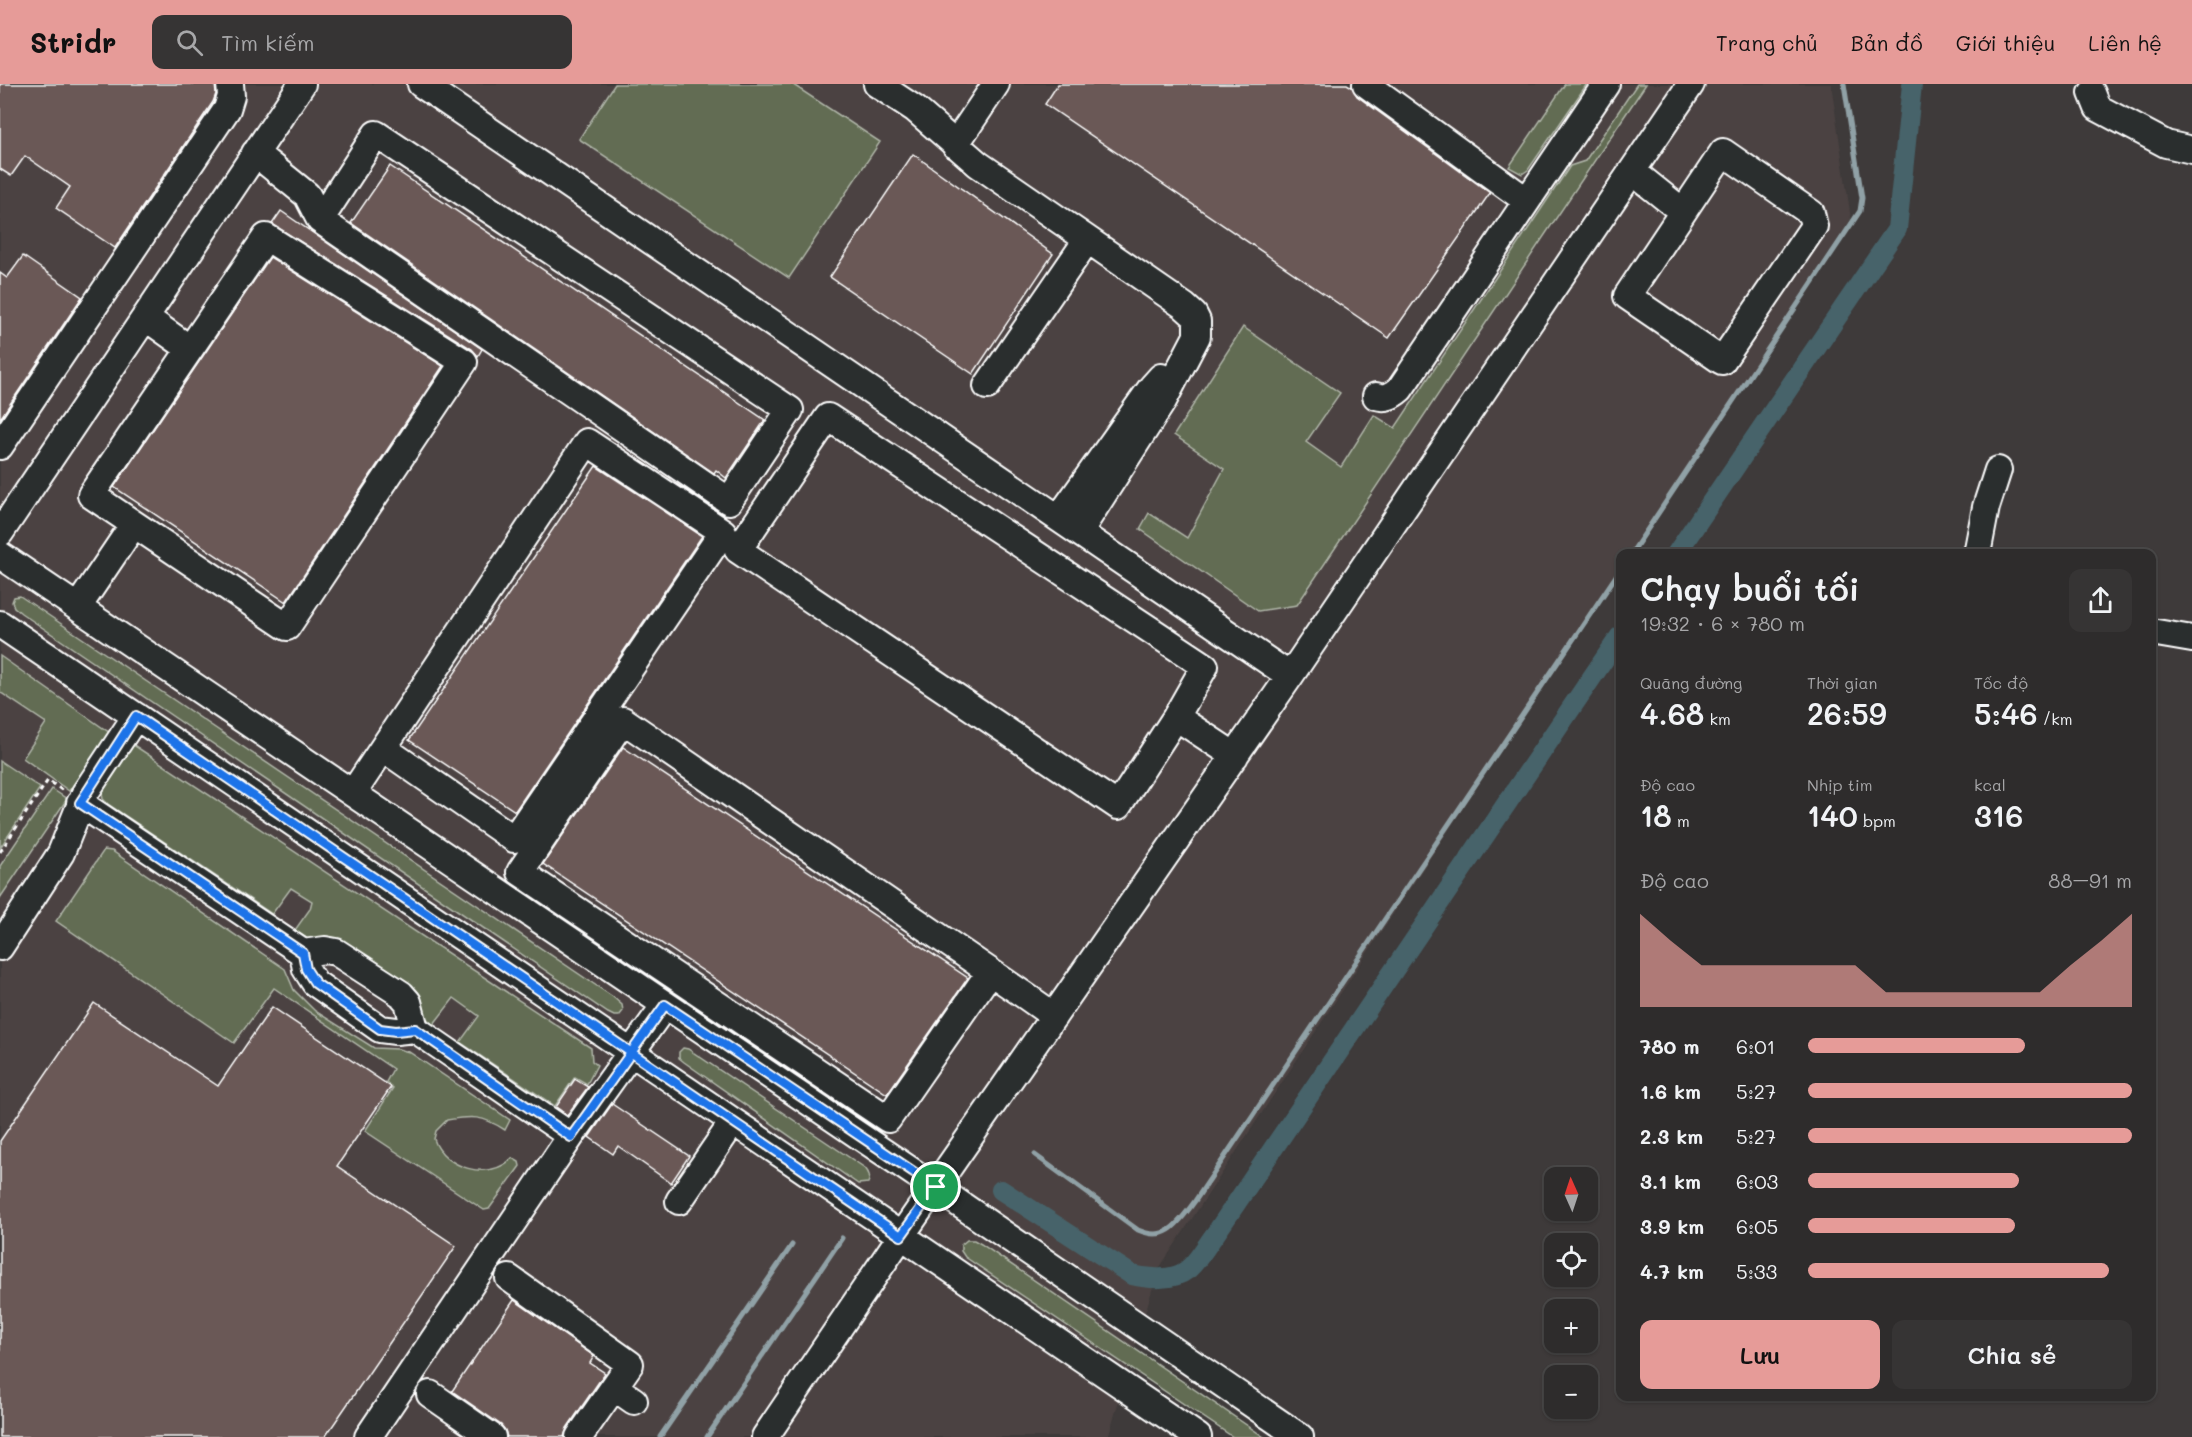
<!DOCTYPE html>
<html lang="vi">
<meta charset="utf-8">
<style>
:root{--surface:#2e2c2c;--page:#363434;--text:#f1f3f6;--muted:#a7a7a9;--line:#494848;--accent:#e69b98}
body{margin:0;font-family:Mali,sans-serif;background:var(--page);color:var(--text);height:100vh;display:flex;flex-direction:column;font-size:22px;white-space:nowrap}
*{box-sizing:border-box;margin:0}
p{font-size:20px;color:var(--muted)}
.icon{flex:none;width:33px;height:33px;fill:none;stroke:currentColor;stroke-width:2;stroke-linecap:round;stroke-linejoin:round}
.map{position:relative;flex:1;overflow:hidden}
.details{position:absolute;left:1616px;top:465px;width:540px;height:852px;display:flex;flex-direction:column;background:var(--surface);border-radius:12px;box-shadow:0 2px 4px #0004,0 0 0 2px var(--line)}
.details>*{flex:none}
.needle{width:39px;rotate:357deg}
.buttons{position:absolute;left:1544px;top:1083px;display:grid;gap:12px}
.buttons a{display:grid;place-items:center;width:54px;height:54px;border-radius:12px;background:var(--surface);box-shadow:0 2px 4px #0004,0 0 0 2px var(--line);font-size:30px}
.pin{position:absolute;display:grid;place-items:center;width:51px;height:51px;color:#fff;margin:-26px;border:3px solid #fff;border-radius:50%;box-shadow:0 2px 6px #0007}
.round{display:grid;place-items:center;flex:none;width:63px;height:63px;border-radius:12px;background:var(--page)}
.summary{display:flex;align-items:center;justify-content:space-between;height:102px;padding:0 24px}
h1{font-size:33px;font-weight:600;line-height:45px}
.stats{display:grid;grid-template-columns:repeat(3,1fr);gap:9px;height:102px;padding:6px 24px}
.stats div{display:grid;align-content:center}
.stats b{font-size:30px;font-weight:600}
.stats small{font-size:16px;font-weight:400}
.stats p{font-size:16px}
.chart{height:168px;padding:12px 24px}
.chart p{display:flex;justify-content:space-between}
.chart svg{width:100%;height:108px;margin-top:6px;fill:var(--accent);opacity:.7}
.button{display:flex;gap:12px;margin-top:auto;padding:12px 24px}
.button a{flex:1;height:69px;border-radius:12px;background:var(--accent);color:#111;font-size:24px;font-weight:600;line-height:69px;text-align:center}
.button a+a{background:var(--page);color:var(--text)}
ul{padding:0 24px;list-style:none;font-size:20px}
li{display:grid;grid-template-columns:96px 72px 1fr;align-items:center;height:45px}
li i{height:15px;border-radius:8px;background:var(--accent)}
header{display:flex;align-items:center;gap:36px;box-sizing:border-box;height:84px;padding:0 30px;background:var(--accent);color:#111}
header strong{font-size:28px}
nav{display:flex;gap:33px;margin-inline-start:auto;font-size:21px}
.search{width:420px;height:54px;background:var(--page);display:flex;align-items:center;gap:15px;box-sizing:border-box;padding:0 21px;border-radius:12px;color:var(--muted);font-size:22px}
.map>svg:first-child{display:block}
</style>
<header>
<strong>Stridr</strong>
<div class="search"><svg class="icon" aria-label="search" viewBox="0 0 24 24"><circle cx="10" cy="10" r="6"/><path d="M15 15l6 6"/></svg>Tìm kiếm</div>
<nav><a>Trang chủ</a><a>Bản đồ</a><a>Giới thiệu</a><a>Liên hệ</a></nav>
</header>
<div class="map">
<svg width="2192" height="1353" viewBox="0 0 2192 1353">
<rect width="100%" height="100%" fill="#3e3a3a"/>
<filter id="ink" filterUnits="userSpaceOnUse"><feTurbulence type="fractalNoise" baseFrequency=".0167" numOctaves="2"/><feDisplacementMap in="SourceGraphic" scale="12" xChannelSelector="R" yChannelSelector="G"/><feConvolveMatrix kernelMatrix="1 2 1 2 8 2 1 2 1" color-interpolation-filters="sRGB"/></filter>
<g filter="url(#ink)">
<path fill="#4c4342" d="M0 0H1831L1851 135 1631 469 1620 470V486L1158 1186 1108 1353H0Z"/>
<path fill="#626c53" stroke="#b0b6a9" stroke-width="1.5" d="M615 0H792L880 58 789 194 579 55Z
M1565 0H1587L1528 86 1522 90 1509 83Z
M1637 0H1646L1297 521 1258 527 1140 445 1149 429 1187 454 1224 385 1174 351 1243 243 1340 309 1306 358 1341 383 1374 331 1395 344 1570 82 1585 77Z
M20 512 613 913 622 921 623 927 619 932H614L608 929 21 529 14 523 12 518 14 513Z
M0 572 110 649 69 707 23 674 46 639 0 608Z
M132 660 591 964 592 977 597 981 587 1000 575 993 555 1022 460 958 479 932 454 914 433 941 423 930 336 857 308 855 295 846 310 825 312 817 291 804 272 830 108 720 103 715 101 705Z
M0 677 40 704 0 764Z
M52 705 67 715 0 814V782Z
M104 766 112 767 285 885 294 906 315 927 374 964 398 965 409 968 510 1036 505 1046C482 1031 472 1032 447 1036L436 1047 434 1055C443 1084 490 1098 512 1074L519 1078 520 1082 489 1125 484 1126 365 1047 393 1004 386 998 393 985 274 904 234 959 56 837Z
M683 964 688 965 865 1084C869 1089 871 1093 868 1099L858 1100 684 978 679 974V968Z
M967 1156H974L981 1160 1264 1353H1233L965 1173 961 1167V1161Z"/>
<g fill="none" stroke-linecap="round" stroke-linejoin="round">
<path stroke="#90a1a6" stroke-width="5" d="M1631 470 1860 127 1862 114 1844 0
M1035 1071 1138 1146C1167 1159 1179 1138 1195 1117L1620 486
M660 1353 792 1161
M707 1353 842 1154"/>
<path stroke="#46636a" stroke-width="20" d="M1676 470 1897 145 1912 0
M1001 1106 1132 1191C1148 1195 1173 1197 1187 1186 1197 1179 1208 1159 1216 1149L1620 552"/>
</g>
<path fill="#6b5856" stroke="#fff" stroke-width="1.5" d="M0 0H215L216 10 213 18 115 164 56 124 70 103 25 72 11 92 0 85Z
M1058 0H1347L1352 3 1357 12 1490 109 1389 254 1045 20Z
M913 70 1053 170 973 290 830 193Z
M390 82 765 336 726 394 716 386 714 389 351 139Z
M281 127 482 265 478 272 472 265 272 140Z
M23 172 82 213 0 335V189L7 194Z
M270 173 443 282 286 518 114 403Z
M596 382 702 452 515 727 409 656Z
M623 663 968 894 887 1010 543 780Z
M94 919 218 1002 272 923 391 1003 337 1082 456 1162 325 1353H0V1057Z
M575 995 588 1003 567 1031 556 1023Z
M612 1020 689 1072 671 1099 618 1062 613 1070 589 1053Z
M514 1216 594 1272 590 1279 605 1289 567 1344 564 1353H507L505 1346 501 1341 452 1307Z"/>
<g fill="none" stroke-linecap="round" stroke-linejoin="round">
<g stroke="#fff" stroke-width="30">
<path id="minor" d="M421 0 1290 592
M877 0 915 25 978 80 1184 222 1194 231 1197 237V252L1163 317 1079 448
M1366 0 1527 117
M2092 9 2098 24 2166 60 2192 66
M955 61 996 0
M1723 68 1811 129 1814 142 1722 277 1627 212Z
M255 69 307 111 320 136 729 417 790 326 376 50 320 136
M1632 87 1682 127
M145 233 190 265
M987 302 1087 156
M1376 312C1386 315 1392 312 1400 305L1606 0
M0 362 227 25 231 12 230 0
M1059 434 1152 303 1161 293
M0 449 302 0
M1977 470 1986 423 1998 386
M0 471 935 1103 1300 1353
M78 523 134 440 91 411 266 153 464 278 287 543 134 440
M0 540 1198 1353
M2151 548 2192 555
M1176 633 1205 582 828 333 738 466 1118 722 1176 633 1235 672
M353 709 587 358 723 448 514 755 383 664
M80 719 303 869 325 866 336 868 401 910 408 918 415 945 571 1052 368 1353
M0 863 61 769 85 709 136 632
M303 869 306 885 315 899 380 945 396 947 415 945
M990 888 888 1035 520 788 623 636 1027 913 1054 932
M571 1052 665 921
M679 1117 733 1038
M509 1194 630 1280 579 1353
M614 1303 634 1317
M430 1310 492 1353
M765 1353 901 1152 1290 592 1691 0"/>
</g>
<path stroke="#fff" stroke-width="3" stroke-dasharray="4.5 4.5" stroke-linecap="butt" d="M0 768 48 696 63 707"/>
<use href="#minor" stroke="#2a2d2e" stroke-width="26"/>
</g>
</g>
<g fill="none" stroke-linecap="round" stroke-linejoin="round" filter="url(#ink)">
<g stroke="#fff" stroke-width="12">
<path id="route" d="M936 1103 665 921 571 1053 415 945 396 947 380 945 315 899 306 885 303 869 80 719 136 632 901 1152 936 1103"/>
</g>
<use href="#route" stroke="#1a73e8" stroke-width="8"/>
</g>
</svg>
<div class="buttons">
<a><svg class="needle" viewBox="-14 -14 28 28"><path d="M0-13l5 13h-10z" fill="#e53935"/><path d="M0 13l5-13h-10z" fill="#a7a7a9"/></svg></a>
<a><svg class="icon" aria-label="locate" viewBox="0 0 24 24"><circle cx="12" cy="12" r="6"/><path d="M12 2v4M12 18v4M2 12h4M18 12h4"/></svg></a>
<a>+</a>
<a>−</a>
</div>
<div class="pin" style="left:936px;top:1103px;background:#1e9e55"><svg class="icon" aria-label="arrive" viewBox="0 0 24 24"><path d="M6 21V4h12l-3 4 3 4H6"/></svg></div>
<section class="details">
<div class="summary"><div><h1>Chạy buổi tối</h1><p>19:32 · 6 × 780 m</p></div><a class="round"><svg class="icon" aria-label="share" viewBox="0 0 24 24"><path d="M12 15V3M7 8l5-5 5 5M5 13v7h14v-7"/></svg></a></div>
<div class="stats">
<div><p>Quãng đường</p><b>4.68<small> km</small></b></div>
<div><p>Thời gian</p><b>26:59</b></div>
<div><p>Tốc độ</p><b>5:46<small> /km</small></b></div>
</div>
<div class="stats">
<div><p>Độ cao</p><b>18<small> m</small></b></div>
<div><p>Nhịp tim</p><b>140<small> bpm</small></b></div>
<div><p>kcal</p><b>316</b></div>
</div>
<div class="chart"><p><span>Độ cao</span>88–91 m</p>
<svg viewBox="0 0 160 44" preserveAspectRatio="none"><path d="M0 44V6L10 17L20 27L30 27L40 27L50 27L60 27L70 27L80 38L90 38L100 38L110 38L120 38L130 38L140 27L150 17L160 6V44z"/></svg>
</div>
<ul>
<li><b>780 m</b>6:01<i style="width:67%"></i></li>
<li><b>1.6 km</b>5:27<i style="width:100%"></i></li>
<li><b>2.3 km</b>5:27<i style="width:100%"></i></li>
<li><b>3.1 km</b>6:03<i style="width:65%"></i></li>
<li><b>3.9 km</b>6:05<i style="width:64%"></i></li>
<li><b>4.7 km</b>5:33<i style="width:93%"></i></li>
</ul>
<div class="button"><a>Lưu</a><a>Chia sẻ</a></div>
</section>
</div>
